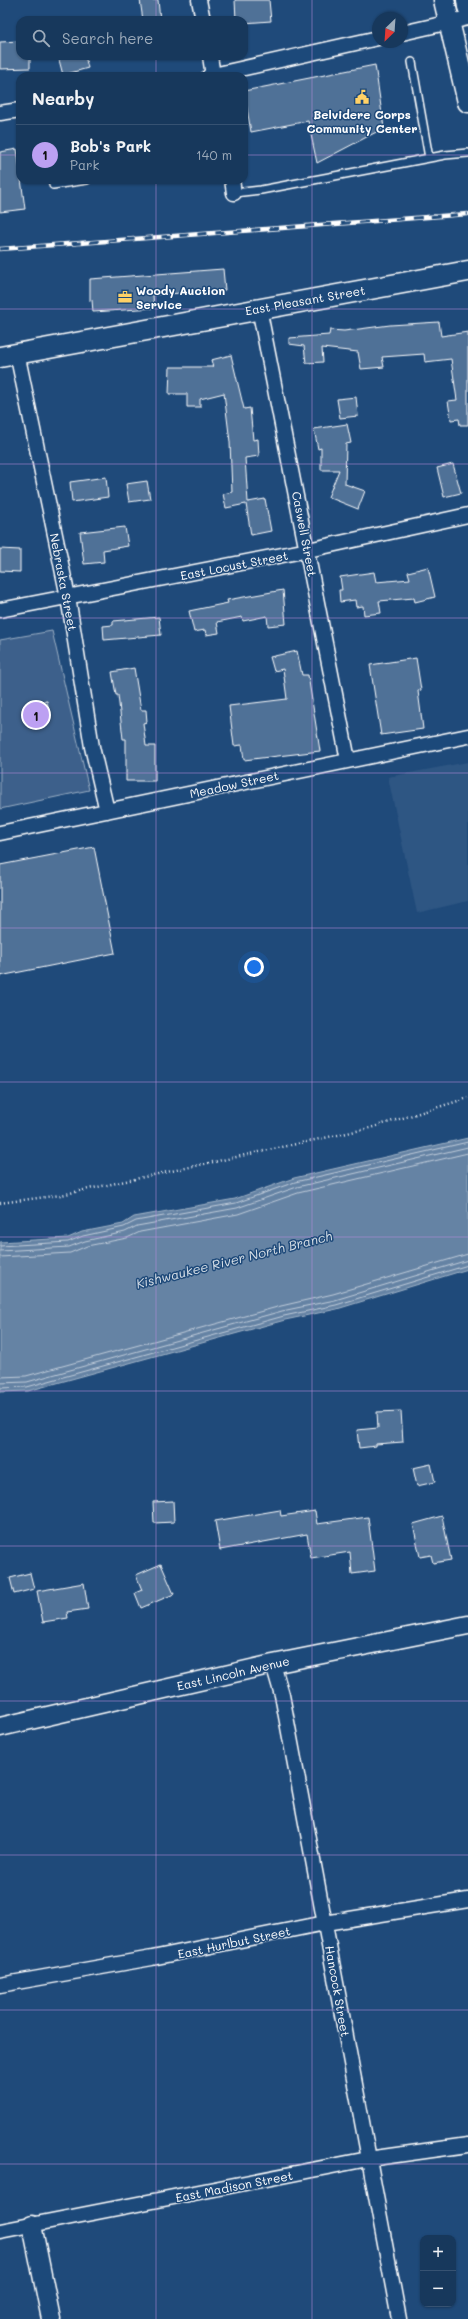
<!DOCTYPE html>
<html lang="en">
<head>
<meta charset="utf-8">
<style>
	body { margin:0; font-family:Mali,sans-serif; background:#244365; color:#f1f3f6 }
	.controls { position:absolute; right:12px; bottom:12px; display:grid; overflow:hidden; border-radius:8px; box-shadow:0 1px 3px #0004 }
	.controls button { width:36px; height:36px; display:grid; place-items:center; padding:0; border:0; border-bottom:1px solid #365272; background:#17385c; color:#f1f3f6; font:20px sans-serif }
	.compass { position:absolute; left:372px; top:12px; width:36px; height:36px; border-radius:50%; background:#17385c; box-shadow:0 1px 3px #0004; rotate:205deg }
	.you { position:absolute; left:254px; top:967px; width:14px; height:14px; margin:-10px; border:3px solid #fff; border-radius:50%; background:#1a73e8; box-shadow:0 0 0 6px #1a73e833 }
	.badge { display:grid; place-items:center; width:26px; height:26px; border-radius:50%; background:#bca0f2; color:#111; font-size:13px; font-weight:700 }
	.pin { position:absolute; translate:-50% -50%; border:2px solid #fff; box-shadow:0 1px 4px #0006 }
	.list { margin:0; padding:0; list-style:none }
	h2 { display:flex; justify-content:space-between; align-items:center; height:52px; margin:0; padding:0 16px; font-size:17px }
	h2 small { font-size:13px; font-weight:400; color:#9eacbb }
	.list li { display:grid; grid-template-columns:26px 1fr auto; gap:12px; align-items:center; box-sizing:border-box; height:60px; padding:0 16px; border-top:1px solid #365272 }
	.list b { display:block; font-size:15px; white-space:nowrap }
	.list p { margin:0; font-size:13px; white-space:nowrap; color:#9eacbb }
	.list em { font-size:13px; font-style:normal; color:#9eacbb }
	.icon { flex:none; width:22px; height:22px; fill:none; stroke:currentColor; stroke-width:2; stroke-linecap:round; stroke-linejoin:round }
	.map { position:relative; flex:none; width:468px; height:2319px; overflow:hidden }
	.search { position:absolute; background:#17385c; box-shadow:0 1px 3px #0004; left:16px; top:16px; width:232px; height:44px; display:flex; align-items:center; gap:10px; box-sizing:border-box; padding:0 14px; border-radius:12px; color:#9eacbb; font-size:15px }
	.panel { position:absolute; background:#17385c; box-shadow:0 1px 3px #0004; left:16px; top:72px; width:232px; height:112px; border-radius:12px }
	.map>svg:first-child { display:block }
	.built { fill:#2e5683 }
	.green { fill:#3c618b; stroke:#9eb0c5 }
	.water { fill:#6583a4; stroke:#a3b5c8 }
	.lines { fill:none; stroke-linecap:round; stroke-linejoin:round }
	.shore { stroke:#c1cddb; stroke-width:1 }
	.building { fill:#507197; stroke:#fff }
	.service-casing { stroke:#fff; stroke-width:10 }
	.minor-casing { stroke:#fff; stroke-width:17 }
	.tertiary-casing { stroke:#fff; stroke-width:21 }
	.secondary-casing { stroke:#fff; stroke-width:23 }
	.path { stroke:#fff; stroke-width:2.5; stroke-dasharray:1 3; stroke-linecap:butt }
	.service { stroke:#1f4a7a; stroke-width:7 }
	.minor { stroke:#1f4a7a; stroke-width:14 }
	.tertiary { stroke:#1f4a7a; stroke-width:18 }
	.secondary { stroke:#1f4a7a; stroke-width:20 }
	.rail-casing { stroke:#fff; stroke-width:4.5 }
	.rail { stroke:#1f4a7a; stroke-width:3; stroke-dasharray:9; stroke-linecap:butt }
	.grid { fill:none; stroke:#b68bdc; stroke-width:1; stroke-opacity:0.55 }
	.labels { text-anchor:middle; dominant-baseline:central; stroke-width:3; stroke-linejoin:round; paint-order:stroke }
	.poi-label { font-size:12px; font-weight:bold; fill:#fff; stroke:#1f4a7a }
	.street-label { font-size:12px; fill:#fff; stroke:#1f4a7a }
	.water-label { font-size:13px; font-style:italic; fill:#d8e0e8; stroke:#1f4a7a }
</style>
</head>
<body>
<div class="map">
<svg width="468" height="2319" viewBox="0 0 468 2319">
	<rect width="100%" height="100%" fill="#1f4a7a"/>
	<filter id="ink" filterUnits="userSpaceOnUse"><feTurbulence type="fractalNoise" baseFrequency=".025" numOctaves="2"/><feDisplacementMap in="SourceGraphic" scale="8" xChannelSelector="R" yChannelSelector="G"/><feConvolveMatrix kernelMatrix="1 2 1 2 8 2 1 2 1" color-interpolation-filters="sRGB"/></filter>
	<g filter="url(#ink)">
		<!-- built -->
		<path class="built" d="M468,762V901L417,913L388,777Z"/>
		<!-- green -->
		<path class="green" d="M52,631L89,790L0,809V640Z"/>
		<!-- water -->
		<path class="water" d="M468,1138V1269L337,1309L285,1320L28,1391L0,1392V1242L68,1238L82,1232L123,1224L134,1217L235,1199L294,1178Z"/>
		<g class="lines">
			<!-- shore -->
			<path class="shore" d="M0,1246L68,1242L83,1236L124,1227L136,1221L236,1203L295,1182L468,1142
				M0,1251L69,1247L85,1241L125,1232L137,1226L237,1208L297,1187L468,1147
				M0,1257L70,1253L87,1246L127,1238L140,1232L238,1214L298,1193L468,1153
				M0,1377L26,1376L281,1306L333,1294L468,1254
				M0,1383L27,1382L282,1311L335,1300L468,1260
				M0,1388L27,1387L284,1316L336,1305L468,1265"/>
		</g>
		<!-- building -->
		<path class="building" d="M140,0H158L160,20H143Z
			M235,0H269L271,21L244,23V20H236Z
			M20,41V56H30V68L0,69V42Z
			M58,56H85L88,68L63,75Z
			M375,65L384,128L317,163L308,121L251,132L244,91Z
			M17,149L25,209L0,212V152Z
			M223,269L225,290L153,295L154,308L93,312L92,300L90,301V279Z
			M439,322L441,336L468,332V425H460L459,419L451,420L448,401L457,400L451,359L425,362L424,354L382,357L384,367L361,369L358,352L322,348L323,362L306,363L304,346L289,344V338L329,335L330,330L344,331L390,325Z
			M231,355L244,409L250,408L253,440L258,439L259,456L245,458L248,502L265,499L271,531L251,535L246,504L226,508L223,494L232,492L230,442L224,393L200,399V407H187V394H169L170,367H213L211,360Z
			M356,397L358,416L340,418L337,399Z
			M347,424L351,443L346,444L345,484L365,491L358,509L328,497L339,470H321V448L318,449L314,429Z
			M453,464L461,493L444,497L437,468Z
			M106,477L108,497L72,502L70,482Z
			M147,481L150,499L129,502L126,484Z
			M125,527L128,546L103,550L104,562L84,564L80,532Z
			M0,549L20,550V572L0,571Z
			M428,567L435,597L415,602L414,598L379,601L381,613L364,615L363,606L356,607L355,600L340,602L339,590H342L340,577L374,572L376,582L410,579L408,572Z
			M283,590L286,624L268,626L267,616L243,621L242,617L217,622L219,633L206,635L205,630L194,632L189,611L228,603L227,600Z
			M159,617L161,635L104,640L103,626L113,625V621Z
			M297,651L302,675H308L320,751L244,760L242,745L234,746L229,706L287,699L283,669L274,671L270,657Z
			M416,658L421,690L418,691L423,729L381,735L370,665Z
			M134,668L141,710H146L147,722L143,723L146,746H155V781H126V739H123L118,695H116L112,672Z
			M47,701L50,716L33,719L31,703Z
			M94,847L115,953L0,976V865Z
			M401,1411L403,1442L376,1444V1446L359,1448L357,1430L378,1428L377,1412Z
			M431,1464L435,1482L417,1486L413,1468Z
			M173,1501L174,1522L154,1523L153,1502Z
			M280,1510L281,1516L315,1511L317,1524L368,1517L375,1571L352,1574L350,1552L311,1558L307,1534L220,1550L215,1521Z
			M442,1516L451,1560L433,1563L431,1555L420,1557L413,1524Z
			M161,1564L174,1594L141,1608L135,1593L142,1590L136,1575Z
			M30,1573L34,1589L14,1594L10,1578Z
			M84,1583L88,1609L67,1612L68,1618L43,1622L37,1591Z"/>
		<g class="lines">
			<defs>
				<path id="service" d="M412,62L429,158
					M52,180L53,185L87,180
					M234,193L261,190L445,155L468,153"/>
				<path id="minor" d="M199,0L203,20
					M402,33L468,18
					M210,56L213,76
					M209,76L378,38
					M0,113L20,110
					M232,180L234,193
					M259,308L348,760
					M17,353L68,597L92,747L107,811
					M0,610L308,550L468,515
					M0,833L468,736
					M273,1664L282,1695L399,2319
					M0,1985L152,1958L325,1923L468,1900
					M0,2231L368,2159L468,2145"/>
				<path id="tertiary" d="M0,1727L273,1664L468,1625
					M32,2225L51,2319"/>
				<path id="secondary" d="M444,0L468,102
					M467,0L468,7
					M0,357L468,271"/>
			</defs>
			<!-- service casing -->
			<use href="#service" class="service-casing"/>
			<!-- minor casing -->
			<use href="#minor" class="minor-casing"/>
			<!-- tertiary casing -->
			<use href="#tertiary" class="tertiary-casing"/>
			<!-- secondary casing -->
			<use href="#secondary" class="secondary-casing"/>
			<!-- path -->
			<path class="path" d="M0,1203L61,1195L370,1128L468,1098"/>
			<!-- service -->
			<use href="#service" class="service"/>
			<!-- minor -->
			<use href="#minor" class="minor"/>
			<!-- tertiary -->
			<use href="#tertiary" class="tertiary"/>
			<!-- secondary -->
			<use href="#secondary" class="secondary"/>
			<defs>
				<path id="rail" d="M0,249L468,214"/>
			</defs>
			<!-- rail casing -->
			<use href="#rail" class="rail-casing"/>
			<!-- rail -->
			<use href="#rail" class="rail"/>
		</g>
	</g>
	<!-- grid -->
	<path class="grid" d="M156,0V20M312,0V2319M156,56V76M0,155H20M244,155H468M156,180V2319M0,309H468M0,464H468M0,618H468M0,773H468M0,928H468M0,1082H468M0,1237H468M0,1391H468M0,1546H468M0,1701H468M0,1855H468M0,2010H468M0,2164H468"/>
	<!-- icons -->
	<defs>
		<symbol id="civic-bare" viewBox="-9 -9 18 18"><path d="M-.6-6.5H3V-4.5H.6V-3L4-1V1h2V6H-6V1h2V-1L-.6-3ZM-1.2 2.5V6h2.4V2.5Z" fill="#ffd166" stroke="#1f4a7a" stroke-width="2.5" paint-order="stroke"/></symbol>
		<symbol id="office-bare" viewBox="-9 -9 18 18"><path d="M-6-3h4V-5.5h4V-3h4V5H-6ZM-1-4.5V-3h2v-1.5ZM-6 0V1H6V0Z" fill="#ffd166" stroke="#1f4a7a" stroke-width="2.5" paint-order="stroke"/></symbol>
	</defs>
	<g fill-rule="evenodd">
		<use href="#civic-bare" x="352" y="87" width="20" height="20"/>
		<use href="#office-bare" x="115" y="287" width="20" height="20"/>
	</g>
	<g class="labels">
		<!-- poi labels -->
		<g class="poi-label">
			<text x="362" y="114">Belvidere Corps<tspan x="362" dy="14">Community Center</tspan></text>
			<text x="136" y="290" text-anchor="start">Woody Auction<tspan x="136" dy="14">Service</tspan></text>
		</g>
		<!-- street labels -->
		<g class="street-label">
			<text transform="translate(305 300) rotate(-10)">East Pleasant Street</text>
			<text transform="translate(305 534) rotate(79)">Caswell Street</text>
			<text transform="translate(234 565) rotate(-11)">East Locust Street</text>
			<text transform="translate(64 582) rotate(79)">Nebraska Street</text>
			<text transform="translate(234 784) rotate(-12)">Meadow Street</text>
			<text transform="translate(233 1673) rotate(-13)">East Lincoln Avenue</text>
			<text transform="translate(234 1942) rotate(-12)">East Hurlbut Street</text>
			<text transform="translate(338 1991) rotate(80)">Hancock Street</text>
			<text transform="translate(234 2186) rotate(-11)">East Madison Street</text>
		</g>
		<!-- water labels -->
		<g class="water-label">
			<text transform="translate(234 1259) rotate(-14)">Kishwaukee River North Branch</text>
		</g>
	</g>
</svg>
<div class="controls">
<button>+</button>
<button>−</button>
</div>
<svg class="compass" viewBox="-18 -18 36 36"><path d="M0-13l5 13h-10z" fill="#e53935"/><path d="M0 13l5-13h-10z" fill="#9eacbb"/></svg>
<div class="you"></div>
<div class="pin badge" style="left:36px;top:715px">1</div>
<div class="search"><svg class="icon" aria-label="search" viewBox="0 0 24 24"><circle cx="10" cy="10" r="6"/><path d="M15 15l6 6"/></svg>Search here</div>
<section class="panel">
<h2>Nearby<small></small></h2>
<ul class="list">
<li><span class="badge">1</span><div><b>Bob's Park</b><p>Park</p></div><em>140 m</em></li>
</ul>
</section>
</div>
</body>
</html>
